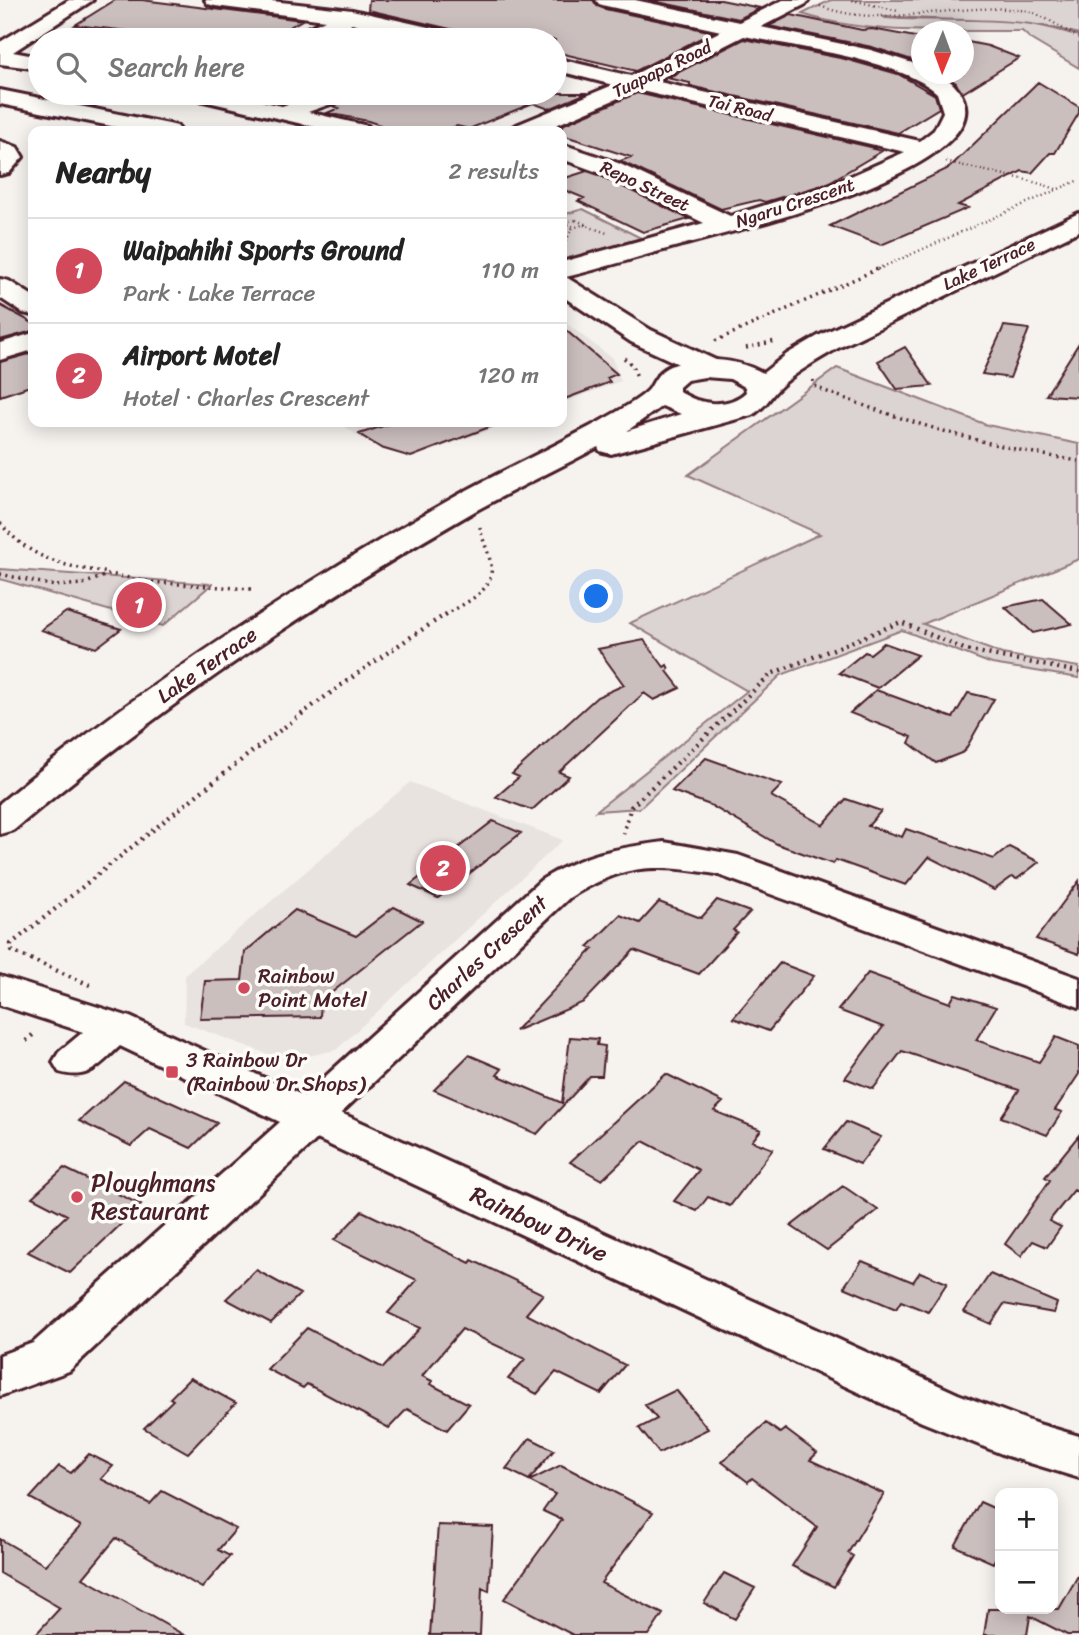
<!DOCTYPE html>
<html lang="en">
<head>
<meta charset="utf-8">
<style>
	body { margin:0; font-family:Sriracha,sans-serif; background:#f2f2f2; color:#222 }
	.controls { position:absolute; right:21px; bottom:21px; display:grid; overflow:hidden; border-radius:14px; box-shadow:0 4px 18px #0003 }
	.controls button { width:63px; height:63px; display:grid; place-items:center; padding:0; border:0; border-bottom:2px solid #e0e0e0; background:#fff; color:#222; font:35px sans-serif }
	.compass { position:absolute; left:911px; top:21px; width:63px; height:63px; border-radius:50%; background:#fff; box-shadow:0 4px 18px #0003; rotate:181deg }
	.you { position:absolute; left:597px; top:597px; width:24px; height:24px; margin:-18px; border:5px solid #fff; border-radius:50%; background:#1a73e8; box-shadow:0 0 0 10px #1a73e833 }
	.badge { display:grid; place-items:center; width:46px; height:46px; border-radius:50%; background:#d1495b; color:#fff; font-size:23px; font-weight:700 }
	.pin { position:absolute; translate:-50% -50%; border:4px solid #fff; box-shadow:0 2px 7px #0006 }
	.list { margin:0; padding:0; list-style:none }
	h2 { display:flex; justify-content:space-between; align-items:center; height:91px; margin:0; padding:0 28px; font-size:30px }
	h2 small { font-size:23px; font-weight:400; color:#767676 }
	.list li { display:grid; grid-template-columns:46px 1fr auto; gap:21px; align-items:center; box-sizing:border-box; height:105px; padding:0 28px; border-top:2px solid #e0e0e0 }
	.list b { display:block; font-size:26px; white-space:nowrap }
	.list p { margin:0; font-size:23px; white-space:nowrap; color:#767676 }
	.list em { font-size:23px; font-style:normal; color:#767676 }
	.icon { flex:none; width:38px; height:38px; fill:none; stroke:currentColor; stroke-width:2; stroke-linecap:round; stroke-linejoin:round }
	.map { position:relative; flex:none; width:1079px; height:1635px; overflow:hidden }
	.search { position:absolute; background:#fff; box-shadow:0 4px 18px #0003; left:28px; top:28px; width:539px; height:77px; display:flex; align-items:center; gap:18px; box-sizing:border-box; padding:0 24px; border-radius:38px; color:#767676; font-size:26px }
	.panel { position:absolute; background:#fff; box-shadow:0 4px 18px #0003; left:28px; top:126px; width:539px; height:301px; border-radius:14px }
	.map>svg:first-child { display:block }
	.built { fill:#e9e3e0 }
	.green { fill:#dcd4d2; stroke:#937a7e; stroke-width:2 }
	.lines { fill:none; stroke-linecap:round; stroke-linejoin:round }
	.stream { fill:#8e7378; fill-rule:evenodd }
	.building { fill:#cbbfbe; stroke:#4a1f2b; stroke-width:2 }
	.minor-casing { stroke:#4a1f2b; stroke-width:6 }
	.major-casing { stroke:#4a1f2b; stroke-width:6 }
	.path-far2 { stroke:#4a1f2b; stroke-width:2.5; stroke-dasharray:1 3.5; stroke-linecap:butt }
	.path-far1 { stroke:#4a1f2b; stroke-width:3.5; stroke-dasharray:2 4.5; stroke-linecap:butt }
	.path { stroke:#4a1f2b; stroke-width:4.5; stroke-dasharray:2 5; stroke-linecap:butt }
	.minor { fill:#fdfcf7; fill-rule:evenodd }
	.major { fill:#fdfcf7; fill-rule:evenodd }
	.poi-dot { fill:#d1495b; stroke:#fdfcf7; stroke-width:2.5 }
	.labels { text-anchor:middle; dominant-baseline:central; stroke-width:7; stroke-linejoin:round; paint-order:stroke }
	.far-street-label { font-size:18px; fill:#4a1f2b; stroke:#fdfcf7 }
	.street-label { font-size:21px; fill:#4a1f2b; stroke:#fdfcf7 }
	.poi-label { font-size:21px; fill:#4a1f2b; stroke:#fdfcf7; text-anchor:start }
	.near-poi-label { font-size:24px; fill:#4a1f2b; stroke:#fdfcf7; text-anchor:start }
	.near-street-label { font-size:24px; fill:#4a1f2b; stroke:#fdfcf7 }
</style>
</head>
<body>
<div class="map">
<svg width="1079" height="1635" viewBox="0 0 1079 1635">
	<rect width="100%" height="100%" fill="#f6f3ef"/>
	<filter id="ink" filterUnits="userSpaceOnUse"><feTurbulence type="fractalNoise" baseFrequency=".0143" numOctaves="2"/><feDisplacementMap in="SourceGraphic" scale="14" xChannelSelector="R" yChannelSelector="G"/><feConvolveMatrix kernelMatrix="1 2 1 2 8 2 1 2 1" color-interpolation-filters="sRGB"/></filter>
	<g filter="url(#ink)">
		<!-- built -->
		<path class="built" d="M562,320L612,358L621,381L562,403Z
			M337,422H511L413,458L380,449Z
			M410,782L563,840L336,1050L286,1061L184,1023L185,975Z"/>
		<!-- green -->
		<path class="green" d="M831,0H1079V68L1032,40L1022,31C949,30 872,36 802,14Z
			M356,24L427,40H320Z
			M583,209L641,238L565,260L562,258V215Z
			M837,368L987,425L1079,444V559L923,624L1002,654L1079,667V678L992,664L902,630L781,675L640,808L596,811L747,691L630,623L820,534L688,475Z
			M0,569L212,584L163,626L0,579Z"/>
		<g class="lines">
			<!-- stream -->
			<path class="stream" d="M883,16C899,15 916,18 932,18C985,20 1027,18 1079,33V37C1063,32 1048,28 1031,25C983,18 934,23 885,19L882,17Z"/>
		</g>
		<!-- building -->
		<path class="building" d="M115,0H142L302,20L266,40H208L75,25Z
			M369,0H593L597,6L605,9L713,32L636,71L555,52V40H498L368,10Z
			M648,0H721L760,8L739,19Z
			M791,15L862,30L872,29L921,38V63L872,47L769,26Z
			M744,39L845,59L898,74L935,95L939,108L898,133L690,86V83L667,78Z
			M963,41L988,46L1019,58L961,94L956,83L941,74H963Z
			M1038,82L1079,107V113L1055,153H1050L1032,173L1022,171L958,205L968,208L881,245L830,226L949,168Z
			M354,93H587L549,109L533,103L469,129L457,126L443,131H398L368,121L327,113L339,108L333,106L349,100Z
			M637,93L875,148L873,149L882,151L826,184L765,202L759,200L721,209L620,161L631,157L562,135V125Z
			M587,171L599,175L689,219L643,232L578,201L584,198L562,189V179Z
			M0,305L33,323V331L0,340Z
			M1004,326L1029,329L1010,378L982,374Z
			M562,327L617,374L607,378L610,382L562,400Z
			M1079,343V397L1046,395Z
			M905,347L932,386L897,389L878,361Z
			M33,353V385L0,396V362Z
			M395,422H499L500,423L411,457L381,448L359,434Z
			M1043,599L1072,624L1033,633L1005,607Z
			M66,612L121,629L96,648L41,630Z
			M644,640L664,667L667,665L669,669L667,671L680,688L654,700L644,693L559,772L569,776L532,810L496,797L519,777L512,774L597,697L624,685L598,649Z
			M884,643L918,655L878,688L839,673L865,652L870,654Z
			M876,690L953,718L968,693L994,699L964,752L936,763L909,743L912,737L850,713Z
			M706,758L782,785L771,796L823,825L846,799L881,811L868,826L902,837L906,829L994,859L1009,847L1039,862L1017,879L1012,877L994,890L929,857L906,885L836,860L833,864L777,844L710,805L672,791Z
			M493,821L521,833L438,898L410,885Z
			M1079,881V954L1036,939Z
			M717,900L750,912L733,930L737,932L699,974L634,950L584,1002L515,1031L593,949L588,947L620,915L640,923L659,902L701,918Z
			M394,907L422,921L321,1001L320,1017L200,1019L205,981L242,980L245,952L295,910L356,936Z
			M780,963L814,976L769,1031L733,1018Z
			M868,973L950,1003L955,994L996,1007L976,1040L1039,1062L1056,1037L1079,1046V1074L1055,1110L1062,1112L1047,1135L1001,1117L1019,1090L902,1051L873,1089L845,1078L883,1027L838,1010Z
			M570,1037L598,1039L597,1045L605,1046L602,1076H590L537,1134L434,1090L469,1055L502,1069L497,1075L562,1103Z
			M666,1074L723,1102L714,1111L761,1130L752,1141L773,1149L730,1206L708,1197L697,1211L674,1201L699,1170L643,1141L602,1180L570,1162Z
			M124,1081L217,1123L191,1148L150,1129L131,1146L79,1121Z
			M846,1122L881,1137L860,1164L824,1149Z
			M1079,1135V1193L1074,1190L1049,1221L1061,1227L1047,1247L1033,1241L1021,1256L1005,1244L1050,1180L1045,1177Z
			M64,1168L141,1205L70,1273L28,1252L67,1215L32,1197Z
			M843,1186L878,1210L827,1250L791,1226Z
			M362,1211L470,1263L472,1260L543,1294L526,1314L625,1365L601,1394L556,1372L537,1394L508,1379L525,1359L462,1329L422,1376L432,1381L430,1384L469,1404L447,1430L407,1409L389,1428L307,1384L303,1388L267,1369L307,1328L383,1368L420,1328L388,1313L417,1280L334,1240Z
			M862,1261L913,1282L920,1272L947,1283L928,1312L901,1301L896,1309L844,1287Z
			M256,1270L300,1294L271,1323L226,1299Z
			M990,1274L1057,1303L1054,1313L1004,1304L991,1324L964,1312Z
			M190,1378L236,1403L188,1453L144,1428L173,1400L170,1398Z
			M676,1390L708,1429L659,1453L639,1428L657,1419L645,1405Z
			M766,1423L780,1433L785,1429L817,1453L810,1460L884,1494L848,1553L853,1556L834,1587L792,1566L817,1527L752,1478L748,1482L722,1462Z
			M530,1438L554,1450L529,1480L506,1469Z
			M89,1454L113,1466L101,1479L150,1504L162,1491L236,1529L218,1550L230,1556L202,1588L116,1538L83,1578L184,1635H35L60,1608L0,1573V1539L45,1565L81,1526L30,1498L59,1466L71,1473Z
			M561,1465L653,1512L601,1583L663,1614L649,1635H573L504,1599L562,1520L543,1511L555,1494L529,1481Z
			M980,1502L1000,1511V1550L993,1563L955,1546Z
			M438,1525L493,1527L489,1591L482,1588L480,1635H430Z
			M724,1573L755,1588L735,1619L704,1603Z
			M1079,1574V1635H1067L1030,1616L1027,1635H984L988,1609H1059Z"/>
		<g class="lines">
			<defs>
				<path id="minor" d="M69,0H93L13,52L40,57V69L0,64V42Z
					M205,0H263L352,10L464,35L467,40H429L352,24L317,40H290L292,35L325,20L215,6L208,4Z
					M596,0H635L739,22L783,0H809L806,4L761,27L871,50L922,66V74C938,74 948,76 958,90C1015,167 722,234 678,246C641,256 604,268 566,277L651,330L720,362L724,368L720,374L710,377L700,374L631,342L562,296V262L704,223L600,173L562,159V144L618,163L730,216L833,184L905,152L637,90L542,131H511L514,126L613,85L555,70V58L631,76L721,31L606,6L599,4ZM744,36C794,47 901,60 937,93L943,112L934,130L920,141L655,81Z
					M0,90L169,124L177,126L181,131H136L0,104Z
					M188,93H227L282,106L319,93H351L348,98L308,112L368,126L372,131H332L191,98Z
					M0,141L17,147L23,157L9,173L0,175Z
					M0,279L9,281L33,296V315L23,313L0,298Z
					M33,333V350L0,360V343Z
					M664,842L738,855L1079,978V1007L716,874C654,864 624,863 569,898L341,1113L958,1394L1035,1423L1079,1436V1478L1007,1456L922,1422L317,1139L69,1371L0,1396V1355L33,1343L280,1122L120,1046C99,1065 89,1081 59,1072L53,1062L59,1052L83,1032L0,1005V976L130,1017L304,1096L541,880C585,853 613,849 664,842Z"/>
				<path id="major" d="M1079,213V231L838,348C818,360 795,372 778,389C769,398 765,408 752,415L611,454L600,451L598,447C557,469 515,489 475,511C313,604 157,709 14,830L0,834V803C140,687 294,588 451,499C493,475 536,456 578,433C592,426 643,399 650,388C655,379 659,371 670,366C699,356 736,358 763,373L787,354L818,336ZM705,377L730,379L745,387L746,392C728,409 698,405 679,391V387L687,380ZM662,406L681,414L627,431Z"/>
			</defs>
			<!-- minor casing -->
			<use href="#minor" class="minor-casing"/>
			<!-- major casing -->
			<use href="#major" class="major-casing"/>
			<!-- path-far2 -->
			<path class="path-far2" d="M852,0L898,11
				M820,6C885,31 958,0 1027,11C1046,16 1062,29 1079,38
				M946,161C983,172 1020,176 1056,189
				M576,220L585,224L576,227L566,225L568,221Z
				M584,225L607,233
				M564,245L573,227
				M878,269L1079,180"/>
			<!-- path-far1 -->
			<path class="path-far1" d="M715,341L882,267
				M746,348L775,341
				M624,358L632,365L638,379
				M813,380L814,385L820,389C904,422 990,447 1079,461
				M354,422L363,427L378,422
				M0,523C32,560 62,566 109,573
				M0,574L55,586L83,584L110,574L149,582L251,589
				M445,615C464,603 495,592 491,565C489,552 482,540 480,527"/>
			<!-- path -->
			<path class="path" d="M623,834L631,807L771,674L901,622L966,650L1079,672
				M90,985L12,951L11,944C154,831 294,710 448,613
				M26,1041L36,1032"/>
			<!-- minor -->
			<use href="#minor" class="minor"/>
			<!-- major -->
			<use href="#major" class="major"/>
		</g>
	</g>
	<!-- markers -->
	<g class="poi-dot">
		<circle cx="244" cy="988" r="7"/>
		<rect x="165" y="1065" width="14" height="14" rx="3.5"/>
		<circle cx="77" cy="1197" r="7"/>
	</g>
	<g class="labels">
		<!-- far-street labels -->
		<g class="far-street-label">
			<text transform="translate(662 69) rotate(-26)">Tuapapa Road</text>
			<text transform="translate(740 108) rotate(14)">Tai Road</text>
			<text transform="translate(645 186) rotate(25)">Repo Street</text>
			<text transform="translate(795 203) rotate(-18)">Ngaru Crescent</text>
			<text transform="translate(989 264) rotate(-25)">Lake Terrace</text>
		</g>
		<!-- street labels -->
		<g class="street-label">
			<text transform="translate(207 665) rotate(-35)">Lake Terrace</text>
			<text transform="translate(487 953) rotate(-43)">Charles Crescent</text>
		</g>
		<!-- poi labels -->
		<g class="poi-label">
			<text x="258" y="976">Rainbow<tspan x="258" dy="24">Point Motel</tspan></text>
			<text x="186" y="1060">3 Rainbow Dr<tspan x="186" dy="24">(Rainbow Dr Shops)</tspan></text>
		</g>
		<!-- near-poi labels -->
		<g class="near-poi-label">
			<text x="91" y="1183">Ploughmans<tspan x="91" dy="28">Restaurant</tspan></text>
		</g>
		<!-- near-street labels -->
		<g class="near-street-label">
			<text transform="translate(539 1224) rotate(25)">Rainbow Drive</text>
		</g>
	</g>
</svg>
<div class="controls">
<button>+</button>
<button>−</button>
</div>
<svg class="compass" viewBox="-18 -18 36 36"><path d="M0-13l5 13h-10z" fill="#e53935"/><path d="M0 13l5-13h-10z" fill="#767676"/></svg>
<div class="you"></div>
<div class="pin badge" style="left:139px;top:605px">1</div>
<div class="pin badge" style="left:443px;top:868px">2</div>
<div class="search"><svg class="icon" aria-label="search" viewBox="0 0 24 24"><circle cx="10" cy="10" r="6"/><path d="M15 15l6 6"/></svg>Search here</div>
<section class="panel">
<h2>Nearby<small>2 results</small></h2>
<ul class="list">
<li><span class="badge">1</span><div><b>Waipahihi Sports Ground</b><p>Park · Lake Terrace</p></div><em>110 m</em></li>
<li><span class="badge">2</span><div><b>Airport Motel</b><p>Hotel · Charles Crescent</p></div><em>120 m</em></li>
</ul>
</section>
</div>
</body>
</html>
